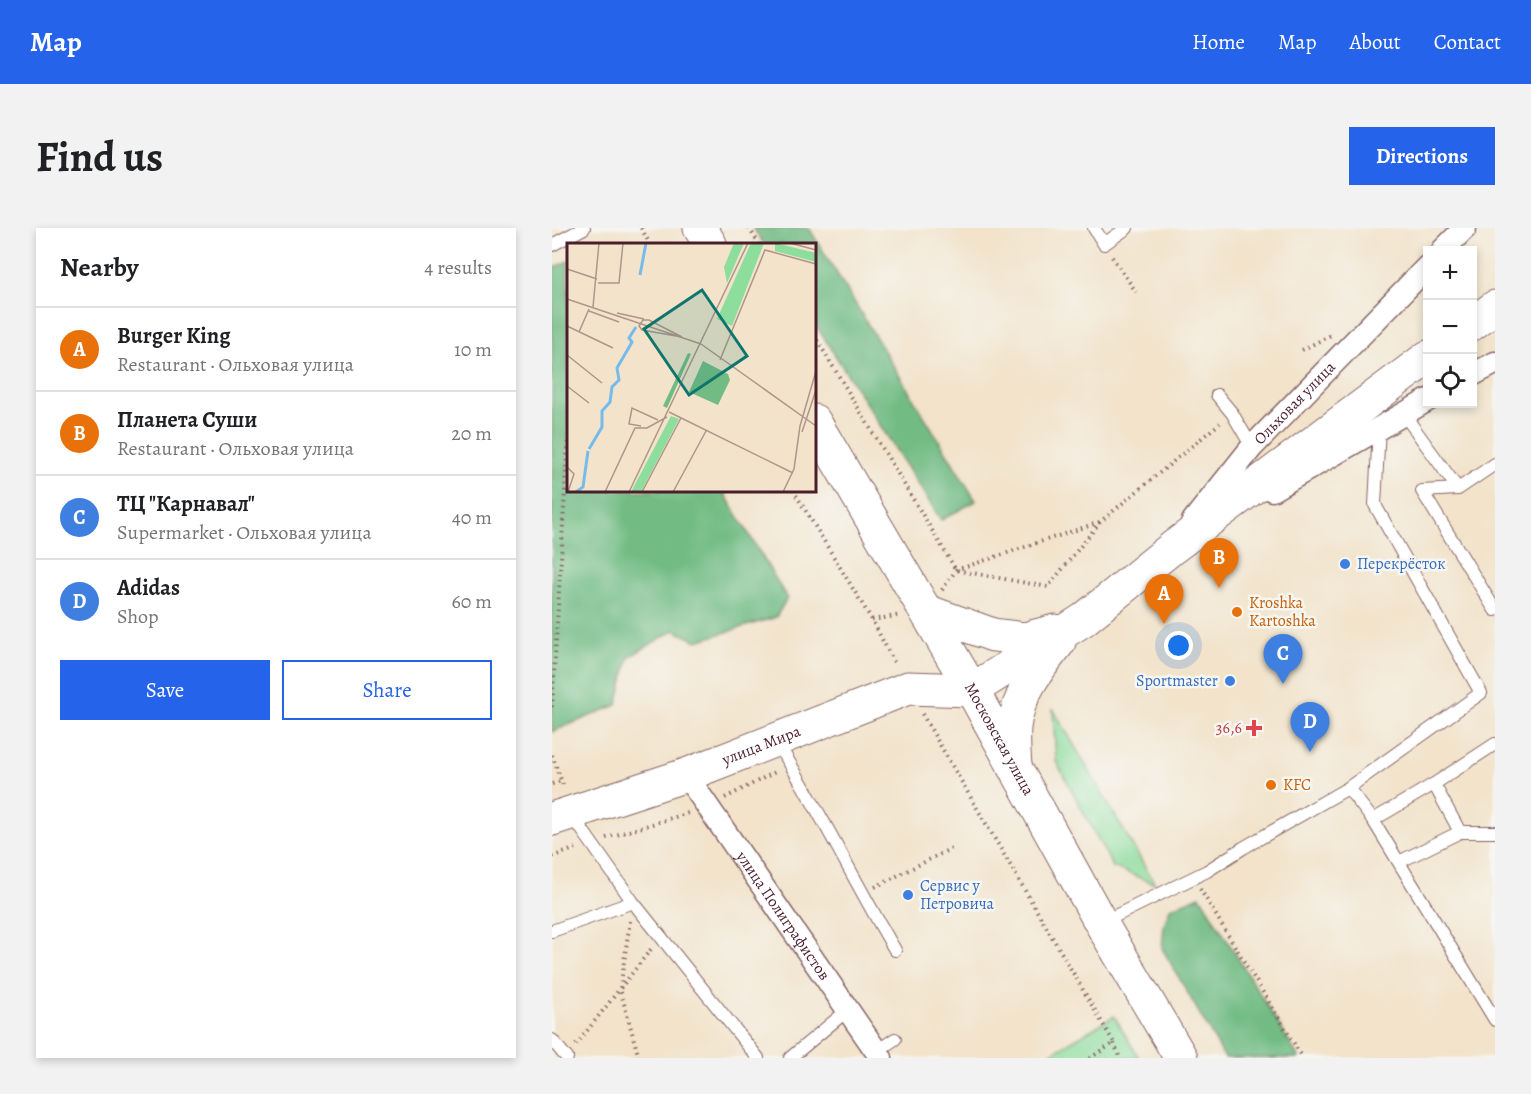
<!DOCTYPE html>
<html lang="en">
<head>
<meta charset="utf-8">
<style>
	body { margin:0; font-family:Alegreya,serif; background:#f2f2f2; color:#202124 }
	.controls { position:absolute; right:18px; top:18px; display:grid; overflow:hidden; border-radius:0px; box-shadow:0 3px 9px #0003 }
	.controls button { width:54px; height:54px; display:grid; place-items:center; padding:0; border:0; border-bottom:2px solid #e0e0e0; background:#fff; color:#202124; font:30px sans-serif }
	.you { position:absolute; left:627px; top:418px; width:21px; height:21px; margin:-15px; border:4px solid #fff; border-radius:50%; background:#1a73e8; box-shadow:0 0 0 9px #1a73e833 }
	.badge { display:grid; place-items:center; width:39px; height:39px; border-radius:50%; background:#2563eb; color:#fff; font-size:20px; font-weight:700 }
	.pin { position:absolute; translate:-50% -50px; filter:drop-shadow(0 2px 3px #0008) }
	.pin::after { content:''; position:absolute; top:32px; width:21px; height:18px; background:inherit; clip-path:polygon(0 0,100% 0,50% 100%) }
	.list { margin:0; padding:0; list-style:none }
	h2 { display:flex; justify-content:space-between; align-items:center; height:78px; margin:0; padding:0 24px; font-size:26px }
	h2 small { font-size:20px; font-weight:400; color:#757577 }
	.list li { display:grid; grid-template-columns:39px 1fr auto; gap:18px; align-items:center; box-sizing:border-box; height:84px; padding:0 24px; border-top:2px solid #e0e0e0 }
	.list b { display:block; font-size:22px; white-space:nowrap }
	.list p { margin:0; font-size:20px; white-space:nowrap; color:#757577 }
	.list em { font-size:20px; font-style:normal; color:#757577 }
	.actions { display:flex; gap:12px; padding:18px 24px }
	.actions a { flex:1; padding:14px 0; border:2px solid #2563eb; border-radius:0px; text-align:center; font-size:21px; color:#2563eb }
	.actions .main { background:#2563eb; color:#fff }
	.icon { flex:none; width:33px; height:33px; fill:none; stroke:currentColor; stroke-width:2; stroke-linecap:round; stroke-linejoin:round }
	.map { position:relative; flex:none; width:943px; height:830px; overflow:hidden; border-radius:0px }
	header { display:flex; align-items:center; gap:36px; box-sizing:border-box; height:84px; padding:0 30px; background:#2563eb; color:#fff }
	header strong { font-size:28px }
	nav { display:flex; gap:33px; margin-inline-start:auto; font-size:21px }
	.intro { display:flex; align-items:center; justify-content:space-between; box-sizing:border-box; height:144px; padding:0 36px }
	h1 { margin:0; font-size:42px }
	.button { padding:15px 27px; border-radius:0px; background:#2563eb; color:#fff; font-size:21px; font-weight:700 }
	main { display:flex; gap:36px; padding:0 36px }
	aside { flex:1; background:#fff; border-radius:0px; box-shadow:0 3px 9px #0003 }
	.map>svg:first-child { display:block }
	.green { fill:#8ddd9c; stroke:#6c7e64; stroke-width:1.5 }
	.forest { fill:#72bc84; stroke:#5e6e58; stroke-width:1.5 }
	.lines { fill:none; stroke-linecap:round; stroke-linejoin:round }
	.lane-casing { stroke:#856463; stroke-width:14 }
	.street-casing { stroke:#856463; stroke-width:25 }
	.secondary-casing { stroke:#856463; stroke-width:35 }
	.primary-casing { stroke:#856463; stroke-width:35 }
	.path { stroke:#856463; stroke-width:4; stroke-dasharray:1.5 4.5; stroke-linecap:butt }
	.lane { stroke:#fff; stroke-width:12 }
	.street { stroke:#fff; stroke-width:22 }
	.secondary { stroke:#fff; stroke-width:33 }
	.primary { stroke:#fff; stroke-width:33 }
	.shop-dot { fill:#3f7fe0; stroke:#f6f6f2; stroke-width:2 }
	.food-dot { fill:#e8710a; stroke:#f6f6f2; stroke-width:2 }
	.health-dot { fill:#e0444e; stroke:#f6f6f2; stroke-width:2 }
	.labels { text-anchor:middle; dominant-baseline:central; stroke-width:5; stroke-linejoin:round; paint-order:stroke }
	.street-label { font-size:16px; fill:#4a1f2b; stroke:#f6f6f2 }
	.shop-label { font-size:16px; fill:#366cbe; stroke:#f6f6f2; text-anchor:start }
	.food-label { font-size:16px; fill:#c56008; stroke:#f6f6f2; text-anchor:start }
	.health-label { font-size:16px; fill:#be3a42; stroke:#f6f6f2; text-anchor:end }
	.inset-river { fill:none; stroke:#77bbed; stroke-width:3 }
	.inset-road { fill:none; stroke:#af958a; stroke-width:1.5 }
	.view { fill:#0f766e; fill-opacity:0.15; stroke:#0f766e; stroke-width:3 }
	.inset-edge { fill:none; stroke:#4a1f2b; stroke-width:3 }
</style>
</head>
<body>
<header>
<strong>Map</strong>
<nav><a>Home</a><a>Map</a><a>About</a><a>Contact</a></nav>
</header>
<div class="intro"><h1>Find us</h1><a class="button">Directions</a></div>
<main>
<aside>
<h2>Nearby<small>4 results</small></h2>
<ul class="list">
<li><span class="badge" style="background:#e8710a">A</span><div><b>Burger King</b><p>Restaurant · Ольховая улица</p></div><em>10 m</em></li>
<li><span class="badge" style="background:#e8710a">B</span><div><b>Планета Суши</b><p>Restaurant · Ольховая улица</p></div><em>20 m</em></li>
<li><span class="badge" style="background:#3f7fe0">C</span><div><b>ТЦ &quot;Карнавал&quot;</b><p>Supermarket · Ольховая улица</p></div><em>40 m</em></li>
<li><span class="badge" style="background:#3f7fe0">D</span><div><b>Adidas</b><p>Shop</p></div><em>60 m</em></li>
</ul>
<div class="actions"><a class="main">Save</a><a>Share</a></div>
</aside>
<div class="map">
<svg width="943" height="830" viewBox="0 0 943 830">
	<rect width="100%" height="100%" fill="#f6f6f2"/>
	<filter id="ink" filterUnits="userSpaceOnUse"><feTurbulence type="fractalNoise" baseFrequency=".0167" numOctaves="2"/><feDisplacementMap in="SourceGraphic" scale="12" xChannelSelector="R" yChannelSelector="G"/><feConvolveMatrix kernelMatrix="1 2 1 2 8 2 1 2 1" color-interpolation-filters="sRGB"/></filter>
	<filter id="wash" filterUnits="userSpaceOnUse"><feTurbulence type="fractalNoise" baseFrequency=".008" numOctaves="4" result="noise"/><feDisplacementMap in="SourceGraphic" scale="24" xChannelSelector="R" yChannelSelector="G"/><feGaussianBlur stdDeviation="1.35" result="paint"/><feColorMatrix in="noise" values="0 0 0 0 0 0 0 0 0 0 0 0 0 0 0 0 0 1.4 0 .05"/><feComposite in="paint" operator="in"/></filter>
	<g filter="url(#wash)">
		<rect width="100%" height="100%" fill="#f2e3ca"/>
		<!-- green -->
		<path class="green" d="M501,481L603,656L561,639L504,533Z
			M562,788L587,830H491Z"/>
		<!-- forest -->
		<path class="forest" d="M201,0H257L424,273L389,292L263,96L262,16H212Z
			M16,33V262L171,263L235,370L224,389L145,413L122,402L77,429L65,477L0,504V41Z
			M648,668L747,830H673L610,720L612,697L618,680Z"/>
	</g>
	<g filter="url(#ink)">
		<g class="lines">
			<defs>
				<path id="lane" d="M542,0L552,16L575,0
					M0,17L32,0
					M665,167L680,185L700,219
					M851,185L906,261L943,236
					M906,261L870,263L943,382
					M224,513C267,580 302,653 343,722
					M882,556L908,604H943
					M796,560L929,465L823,277L827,199
					M19,586L81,674L206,830
					M821,592L882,556L943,516
					M847,634L908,604
					M549,695L655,643L691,620L796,560L821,592L943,792
					M0,703L81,674
					M0,812L15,830
					M325,823L343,811
					M238,830L297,781"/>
				<g id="street">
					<path d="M891,22L913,0"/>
					<path d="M920,147L943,135"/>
					<path d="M720,262L876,172"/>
					<path id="s1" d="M641,293L700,219L876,38"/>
					<path id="s2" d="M134,547L329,830"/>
				</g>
				<g id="secondary">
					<path d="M920,96L943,79"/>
					<path d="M374,383L441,407L473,411L503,403"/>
					<path d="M463,538C462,525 461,512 462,500C465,467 487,439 507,414"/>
					<path id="s3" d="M0,591L134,547L356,460L420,462L531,392L620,320L876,129"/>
				</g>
				<g id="primary">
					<path d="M148,0L158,16"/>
					<path id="s4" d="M262,193L420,462L549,695L629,830"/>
				</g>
			</defs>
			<!-- lane casing -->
			<use href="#lane" class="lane-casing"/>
			<!-- street casing -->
			<use href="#street" class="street-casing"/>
			<!-- secondary casing -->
			<use href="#secondary" class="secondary-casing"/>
			<!-- primary casing -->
			<use href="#primary" class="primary-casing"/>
			<!-- path -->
			<path class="path" d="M89,0L98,16
				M197,0L207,16
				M560,29L584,64
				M262,107L404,342L496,359L548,294L668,195
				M750,122L779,107
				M241,262L320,392L344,438
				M390,362L404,342L548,294
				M320,392L349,387
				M0,479L16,213
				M370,486L562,815L538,830
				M0,527L12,560
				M0,556L9,553
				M173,570L225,543
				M54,610L136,585
				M0,629L25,620
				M323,659L402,619
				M648,661L751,830
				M78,693L68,761L87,830
				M562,815L568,830
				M24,817L99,721"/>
			<!-- lane -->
			<use href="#lane" class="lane"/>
			<!-- street -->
			<use href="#street" class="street"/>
			<!-- secondary -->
			<use href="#secondary" class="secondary"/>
			<!-- primary -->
			<use href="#primary" class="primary"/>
		</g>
	</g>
	<!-- markers -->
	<g class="shop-dot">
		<circle cx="793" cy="336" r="6"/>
		<circle cx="678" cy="453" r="6"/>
		<circle cx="356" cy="667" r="6"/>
	</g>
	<g class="food-dot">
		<circle cx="685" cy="384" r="6"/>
		<circle cx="719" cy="557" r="6"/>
	</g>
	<path class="health-dot" d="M699 491h6v6h6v6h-6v6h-6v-6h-6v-6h6z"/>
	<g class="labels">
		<!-- street labels -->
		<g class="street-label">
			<text stroke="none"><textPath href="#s1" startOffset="156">Ольховая улица</textPath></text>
			<text stroke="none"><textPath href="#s4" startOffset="368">Московская улица</textPath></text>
			<text stroke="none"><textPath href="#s3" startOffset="222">улица Мира</textPath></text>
			<text stroke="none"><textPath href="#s2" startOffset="171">улица Полиграфистов</textPath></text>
		</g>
		<!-- shop labels -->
		<g class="shop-label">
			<text x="805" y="336">Перекрёсток</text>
			<text x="666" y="453" text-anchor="end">Sportmaster</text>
			<text x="368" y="658">Сервис у<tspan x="368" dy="18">Петровича</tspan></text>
		</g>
		<!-- food labels -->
		<g class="food-label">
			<text x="697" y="375">Kroshka<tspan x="697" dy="18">Kartoshka</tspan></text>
			<text x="731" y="557">KFC</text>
		</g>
		<!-- health labels -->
		<g class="health-label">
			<text x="690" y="500">36,6</text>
		</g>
	</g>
	<!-- overview -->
	<g transform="translate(15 15)">
		<rect width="249" height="249" fill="#f2e3ca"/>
		<path d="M167,0H177L160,40L157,24ZM184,0H197L165,83L150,76ZM208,0L249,10V19L208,8ZM104,173L112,176L74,249H64Z" fill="#8ddd9c"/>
		<path d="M121,110L124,111L100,165L96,163ZM136,118L161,131L163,137L151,162L122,149Z" fill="#72bc84"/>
		<path class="inset-river" d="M73,32L79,0M22,206L35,184V168L43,159L45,144L52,137L50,125L65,99L62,95L69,84M9,249L16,244L21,208"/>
		<path class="inset-road" d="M223,0L249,7M0,26L30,36M31,40H52L56,0M0,56L134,101M26,64L32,0M22,68L52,79M50,70L77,76M76,77H82L115,94L75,87L72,83ZM0,83L46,105M12,89L22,66M134,101L249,183M0,112L35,140M153,117L198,7L249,21M0,143L22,160M102,169L226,230M74,183L62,181L65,165L91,177M235,189L249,147M0,224L7,231L1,249M38,249L68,185H80L100,174M62,249L181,0M75,249L114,175M106,249L139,188M216,249L227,226L233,183L249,128"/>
		<path class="view" d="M135,47L180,113L122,152L77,86Z"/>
		<rect width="249" height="249" class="inset-edge"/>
	</g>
</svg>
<div class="controls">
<button>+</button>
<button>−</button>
<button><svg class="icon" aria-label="locate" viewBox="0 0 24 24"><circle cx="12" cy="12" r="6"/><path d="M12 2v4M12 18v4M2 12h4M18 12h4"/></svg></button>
</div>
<div class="you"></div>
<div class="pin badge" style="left:612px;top:396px;background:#e8710a">A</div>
<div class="pin badge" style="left:667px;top:360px;background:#e8710a">B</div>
<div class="pin badge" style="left:731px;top:456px;background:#3f7fe0">C</div>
<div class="pin badge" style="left:758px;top:524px;background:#3f7fe0">D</div>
</div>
</main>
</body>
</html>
